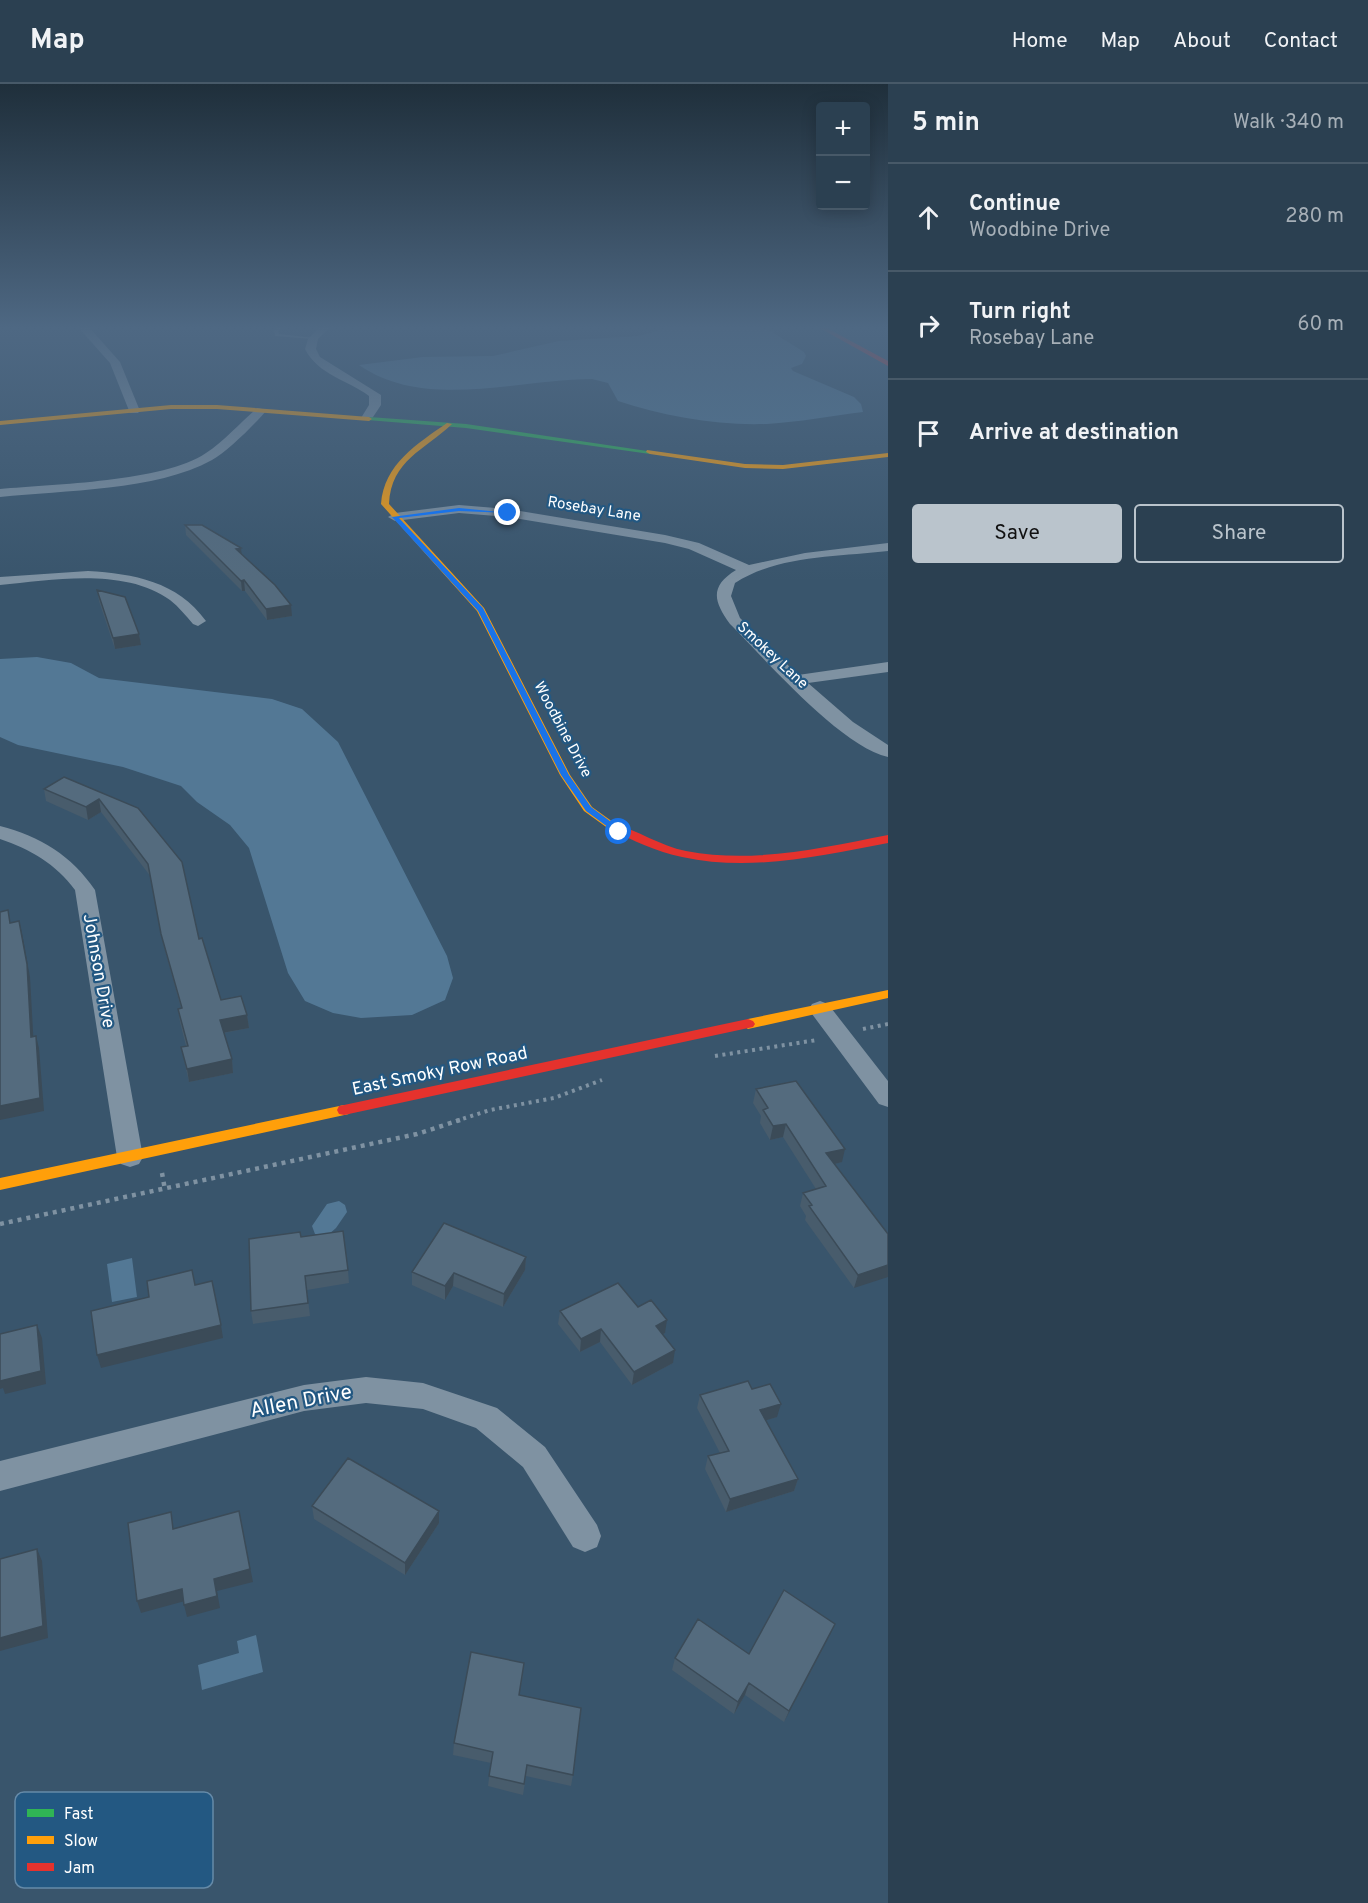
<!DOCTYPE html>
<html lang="en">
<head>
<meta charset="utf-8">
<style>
	body { margin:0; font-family:Overpass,sans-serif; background:#334758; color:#f1f3f6 }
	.controls { position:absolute; right:18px; top:18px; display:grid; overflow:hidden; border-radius:6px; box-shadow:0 3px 15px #0003 }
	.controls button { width:54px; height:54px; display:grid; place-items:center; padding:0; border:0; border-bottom:2px solid #475968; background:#2b4051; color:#f1f3f6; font:30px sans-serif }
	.stop { position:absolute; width:18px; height:18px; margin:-14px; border:4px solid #1a73e8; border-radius:50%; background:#fff }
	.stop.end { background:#1a73e8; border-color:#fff; box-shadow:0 2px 6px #0008 }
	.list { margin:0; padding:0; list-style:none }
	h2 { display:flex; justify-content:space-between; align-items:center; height:78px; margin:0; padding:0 24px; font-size:26px }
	h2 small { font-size:20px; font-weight:400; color:#a6afb7 }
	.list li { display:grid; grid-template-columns:39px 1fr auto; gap:18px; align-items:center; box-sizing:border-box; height:108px; padding:0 24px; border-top:2px solid #475968 }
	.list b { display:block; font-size:22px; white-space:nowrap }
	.list p { margin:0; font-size:20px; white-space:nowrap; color:#a6afb7 }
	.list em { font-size:20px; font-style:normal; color:#a6afb7 }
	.actions { display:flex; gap:12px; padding:18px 24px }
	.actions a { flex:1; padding:14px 0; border:2px solid #bac4cc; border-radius:6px; text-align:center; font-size:21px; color:#bac4cc }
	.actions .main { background:#bac4cc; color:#111 }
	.icon { flex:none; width:33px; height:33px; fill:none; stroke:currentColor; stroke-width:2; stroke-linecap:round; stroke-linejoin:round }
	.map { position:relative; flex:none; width:888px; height:1819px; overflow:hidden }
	header { display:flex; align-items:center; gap:36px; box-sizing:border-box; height:84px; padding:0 30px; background:#2b4051; border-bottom:2px solid #475968 }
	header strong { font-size:28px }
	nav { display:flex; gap:33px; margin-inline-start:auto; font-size:21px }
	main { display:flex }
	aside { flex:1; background:#2b4051 }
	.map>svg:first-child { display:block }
	.water { fill:#537895 }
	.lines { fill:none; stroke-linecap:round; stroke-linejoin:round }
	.path-far1 { stroke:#7f92a2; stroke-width:4; stroke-dasharray:3 4.5; stroke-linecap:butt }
	.path { stroke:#7f92a2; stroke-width:4.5; stroke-dasharray:4 5; stroke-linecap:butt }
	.lane { fill:#7f92a2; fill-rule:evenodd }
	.street { fill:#7f92a2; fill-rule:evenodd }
	.fast { fill:#30b455; fill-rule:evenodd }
	.slow { fill:#ff9f0a; fill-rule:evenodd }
	.jam { fill:#e5322d; fill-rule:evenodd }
	.wall { fill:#485c6c }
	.shaded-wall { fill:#3b4b58 }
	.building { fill:#546b7e; stroke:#3b4b58; stroke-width:1.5 }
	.route { fill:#1a73e8 }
	.labels { text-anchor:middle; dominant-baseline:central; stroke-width:4.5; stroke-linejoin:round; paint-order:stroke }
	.far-street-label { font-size:15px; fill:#fff; stroke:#235882 }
	.street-label { font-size:18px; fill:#fff; stroke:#235882 }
	.near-street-label { font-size:21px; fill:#fff; stroke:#235882 }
	.key { fill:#235882; stroke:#658aa8; stroke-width:1.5 }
	.key-label { font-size:16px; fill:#fff }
</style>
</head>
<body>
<header>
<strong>Map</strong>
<nav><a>Home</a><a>Map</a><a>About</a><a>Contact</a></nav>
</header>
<main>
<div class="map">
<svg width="888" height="1819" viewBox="0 0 888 1819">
	<rect width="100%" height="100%" fill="#39556c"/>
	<!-- water -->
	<path class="water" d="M676,242H755L772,248L804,268L806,272L802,280L791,284L793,287L854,313L861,320L863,328C831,332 799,338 767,340C718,342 664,332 618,317L608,299L592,295C518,295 425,327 359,281L423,273L493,272L559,257L638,252Z
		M37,573L71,579L99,594L272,615L302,625L338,658L447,872L453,894L445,916L412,931L361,934L333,929L305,917L288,889L249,764L230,741L197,718L181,702L123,683L18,661L0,653V575Z
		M339,1117L345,1121L347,1128L336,1144L328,1151L315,1150L312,1142L327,1120Z
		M132,1174L137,1213L112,1218L107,1180Z
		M256,1551L263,1588L202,1606L198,1581L239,1569L237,1557Z"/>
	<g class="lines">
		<!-- path-far1 -->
		<path class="path-far1" d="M863,945L888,940
			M715,972L817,956
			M456,1037L490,1026L554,1014L602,996"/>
		<!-- path -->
		<path class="path" d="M162,1089L165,1106
			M0,1140L417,1050L460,1036"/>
		<!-- lane -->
		<path class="lane" d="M278,242H283L278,247L279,250L315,254L313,255L275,252L274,247Z"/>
		<!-- street -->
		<path class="street" d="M77,242H88L120,278L140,327L138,329H130L110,279Z
			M321,242H331L318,255L316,265L320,273L381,311V321L371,336L361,334L369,321V312C348,296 318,291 305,265L308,255Z
			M257,324L267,326C255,340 228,367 212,376C156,407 64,406 0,413V405C54,400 163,398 206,369C224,357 241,338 257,324Z
			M459,421L508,425L665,451L699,459L749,481L805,469L888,459V467C838,473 778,471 735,499L731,512L740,534L798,591L888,578V588L808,599L853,638L888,661V673C840,662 766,576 730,540C713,517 710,502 736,486L689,465L665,459L508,433L459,429L395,437L388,433L395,429Z
			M88,487C134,490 177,497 206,537L198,542L193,540C186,532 179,523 170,516C124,483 52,496 0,501V493Z
			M0,742C40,752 72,772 95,806L143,1073L139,1080L130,1083L121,1080L117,1073L75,806C56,780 30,765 0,755Z
			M820,917L828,920L888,997V1023L879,1020L812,930L809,925L812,920Z
			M366,1293L423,1299L497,1324L545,1363L597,1441L601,1452L597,1463L585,1468L573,1463L523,1383L476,1344L423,1325L366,1319L304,1327L0,1407V1377L304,1301Z"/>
		<!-- fast -->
		<path class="fast" d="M369,333L466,340L654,368L650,370L466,344L367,336Z"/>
		<!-- slow -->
		<path class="slow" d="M171,321H217L369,333L372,335L369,337L217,325H171L0,341V337Z
			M447,339L452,340C425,366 391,376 389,420L484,524L570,691L592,723L617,741L619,743L617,745H609L584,727L560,691L477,527L381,420C384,380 417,360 447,339Z
			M647,366L745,380L783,381L888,369V373L783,385L745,384L650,370L646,368Z
			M888,906V914L748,945L741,940L748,935Z
			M344,1021L349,1022L351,1026L349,1030L0,1106V1094Z"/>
		<!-- jam -->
		<path class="jam" d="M816,242H823L888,277V282Z
			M613,740C638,746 660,762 686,767C754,780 822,764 888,751V759C820,772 751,788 682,773C656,768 633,756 609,745L607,743L609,741Z
			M748,935L753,937L755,940L753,943L344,1031L339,1030L337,1026L339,1022L344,1021Z"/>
	</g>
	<!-- wall -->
	<path class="wall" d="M185,441L242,471L292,532L267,536L245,507H242L186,451Z
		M97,506L139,550L141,561L115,565L99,517Z
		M44,705L138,724L199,855L221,916L247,931L249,944L224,949L232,975L233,989L189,998L181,963L186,962L180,938L178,925L181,924L164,863L151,793L101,728L88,736L46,717Z
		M756,1005L842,1078L834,1080L888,1150L854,1204L805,1136L806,1132L800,1122L803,1109L816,1105L783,1053L770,1056L760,1039L761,1032L753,1019Z
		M301,1153L348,1186L349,1199L307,1206L310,1232L253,1240L251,1227Z
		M526,1173L525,1186L503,1223L453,1202L445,1216L412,1201V1188Z
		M560,1227L665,1249L662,1251L673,1279L632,1301L600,1258L580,1268L558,1240Z
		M752,1305L777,1333L766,1336L798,1395L794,1407L726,1428L705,1385L708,1372L720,1369L697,1324L700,1311Z
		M312,1422L439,1439L405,1491L314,1435Z
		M830,1551L784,1638L745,1611L734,1630L672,1586L675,1574L749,1570Z
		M523,1591L519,1611L573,1691L571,1702L526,1692L523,1711L488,1702L491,1679L453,1671L454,1659Z"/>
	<!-- shaded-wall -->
	<path class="shaded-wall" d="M241,464L242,474L236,465Z
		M244,496L245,507H242L241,497Z
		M291,521L292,532L267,536L266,525Z
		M139,550L141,561L115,565L113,554Z
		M99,715L101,728L88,736L86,723Z
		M19,837L22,849L30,893L34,965L31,953Z
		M247,931L249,944L222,949L220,936Z
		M36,952L39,964L44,1027L0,1036V1022Z
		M232,975L233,989L189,998L187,985Z
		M786,1040L783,1053L770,1056L773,1042Z
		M845,1065L842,1078L823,1083L826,1069Z
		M526,1173L525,1186L503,1223L504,1210Z
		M888,1181V1193L854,1204L858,1191Z
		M454,1189L453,1202L445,1216V1202Z
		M667,1236L665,1249L653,1255L656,1242Z
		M37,1241L42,1254L46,1300L5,1310L3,1304L0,1305V1291Z
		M221,1241L223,1254L101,1284L97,1271Z
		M601,1245L600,1258L580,1268L581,1255Z
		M675,1266L673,1279L632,1301L634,1288Z
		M781,1320L777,1333L757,1339L760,1326Z
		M798,1395L794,1407L726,1428L730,1415Z
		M239,1427L253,1498L217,1507L220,1524L187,1533L184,1521L214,1495Z
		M439,1427V1439L405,1491V1479Z
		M37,1465L42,1477L48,1554L0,1567V1554Z
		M182,1505L185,1517L141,1529L137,1517Z
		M835,1540L830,1551L784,1638L789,1627Z
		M749,1599L745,1611L734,1630L738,1618Z"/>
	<!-- building -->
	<path class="building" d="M185,441H202L241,464L236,465L275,501L291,521L266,525L244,496L241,497Z
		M97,506L125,513L139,550L113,554Z
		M64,693L138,724L182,778L199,855L202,854L221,916L241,912L247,931L220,936L232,975L187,985L181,963L188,962L178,925L182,924L161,850L148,780L99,715L86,723L44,705Z
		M8,826L10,839L19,837L27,880L31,953L36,952L40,1014L0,1022V828Z
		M796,997L845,1065L826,1069L888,1150V1181L858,1191L809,1122L812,1121L803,1109L826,1102L786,1040L773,1042L763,1026L768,1024L756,1005Z
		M444,1139L526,1173L504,1210L454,1189L445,1202L412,1188Z
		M343,1147L348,1186L305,1192L308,1219L251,1227L249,1155L300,1148L301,1153Z
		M192,1186L195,1201L212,1197L221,1241L97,1271L91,1227L149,1213L147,1197Z
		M618,1199L638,1223L651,1216L667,1236L656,1242L675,1266L634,1288L601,1245L581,1255L560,1227Z
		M37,1241L41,1287L0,1297V1250Z
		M748,1297L752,1305L770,1300L781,1320L760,1326L798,1395L730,1415L708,1372L729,1367L700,1311Z
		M348,1374L439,1427L405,1479L312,1422Z
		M239,1427L250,1485L214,1495L217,1512L184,1521L182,1505L137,1517L128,1439L171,1428L173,1445Z
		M37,1465L43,1542L0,1554V1475Z
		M784,1506L835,1540L789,1627L749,1599L738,1618L675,1574L698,1535L749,1570Z
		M471,1568L524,1579L519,1611L581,1624L573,1691L527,1681L524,1700L489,1692L493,1668L454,1659Z"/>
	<!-- sky -->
	<linearGradient id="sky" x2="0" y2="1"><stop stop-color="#1f2f3b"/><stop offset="0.49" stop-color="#4e6883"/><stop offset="1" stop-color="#4e6883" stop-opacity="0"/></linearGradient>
	<rect width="888" height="497" fill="url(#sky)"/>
	<!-- route -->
	<path class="route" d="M459,424L511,429L459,427L399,434L483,524L569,691L591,723L622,746V749H616L586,727L561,691L478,527L392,433Z"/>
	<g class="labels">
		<!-- far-street labels -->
		<g class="far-street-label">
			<text transform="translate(594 426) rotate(9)">Rosebay Lane</text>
			<text transform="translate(772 572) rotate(43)">Smokey Lane</text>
			<text transform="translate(562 646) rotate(62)">Woodbine Drive</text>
		</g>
		<!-- street labels -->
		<g class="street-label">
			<text transform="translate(98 887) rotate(80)">Johnson Drive</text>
			<text transform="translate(440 988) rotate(-12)">East Smoky Row Road</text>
		</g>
		<!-- near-street labels -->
		<g class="near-street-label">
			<text transform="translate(301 1318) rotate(-11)">Allen Drive</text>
		</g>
	</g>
	<!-- legend -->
	<rect x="15" y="1708" width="198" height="96" rx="9" class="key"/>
	<rect x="27" y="1725" width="27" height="8" fill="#30b455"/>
	<rect x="27" y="1752" width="27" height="8" fill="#ff9f0a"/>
	<rect x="27" y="1779" width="27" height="8" fill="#e5322d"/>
	<g class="key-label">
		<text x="64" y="1735">Fast</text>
		<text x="64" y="1762">Slow</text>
		<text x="64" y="1789">Jam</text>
	</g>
</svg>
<div class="controls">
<button>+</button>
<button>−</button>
</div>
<div class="stop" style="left:619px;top:748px"></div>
<div class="stop end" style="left:508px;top:429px"></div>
</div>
<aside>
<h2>5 min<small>Walk · 340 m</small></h2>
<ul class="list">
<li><svg class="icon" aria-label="ahead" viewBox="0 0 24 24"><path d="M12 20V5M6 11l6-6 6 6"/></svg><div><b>Continue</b><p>Woodbine Drive</p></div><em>280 m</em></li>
<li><svg class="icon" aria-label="right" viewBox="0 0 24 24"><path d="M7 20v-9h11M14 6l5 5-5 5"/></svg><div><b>Turn right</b><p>Rosebay Lane</p></div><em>60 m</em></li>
<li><svg class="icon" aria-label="arrive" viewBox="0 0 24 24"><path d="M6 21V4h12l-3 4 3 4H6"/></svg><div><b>Arrive at destination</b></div></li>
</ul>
<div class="actions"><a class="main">Save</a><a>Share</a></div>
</aside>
</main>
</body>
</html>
